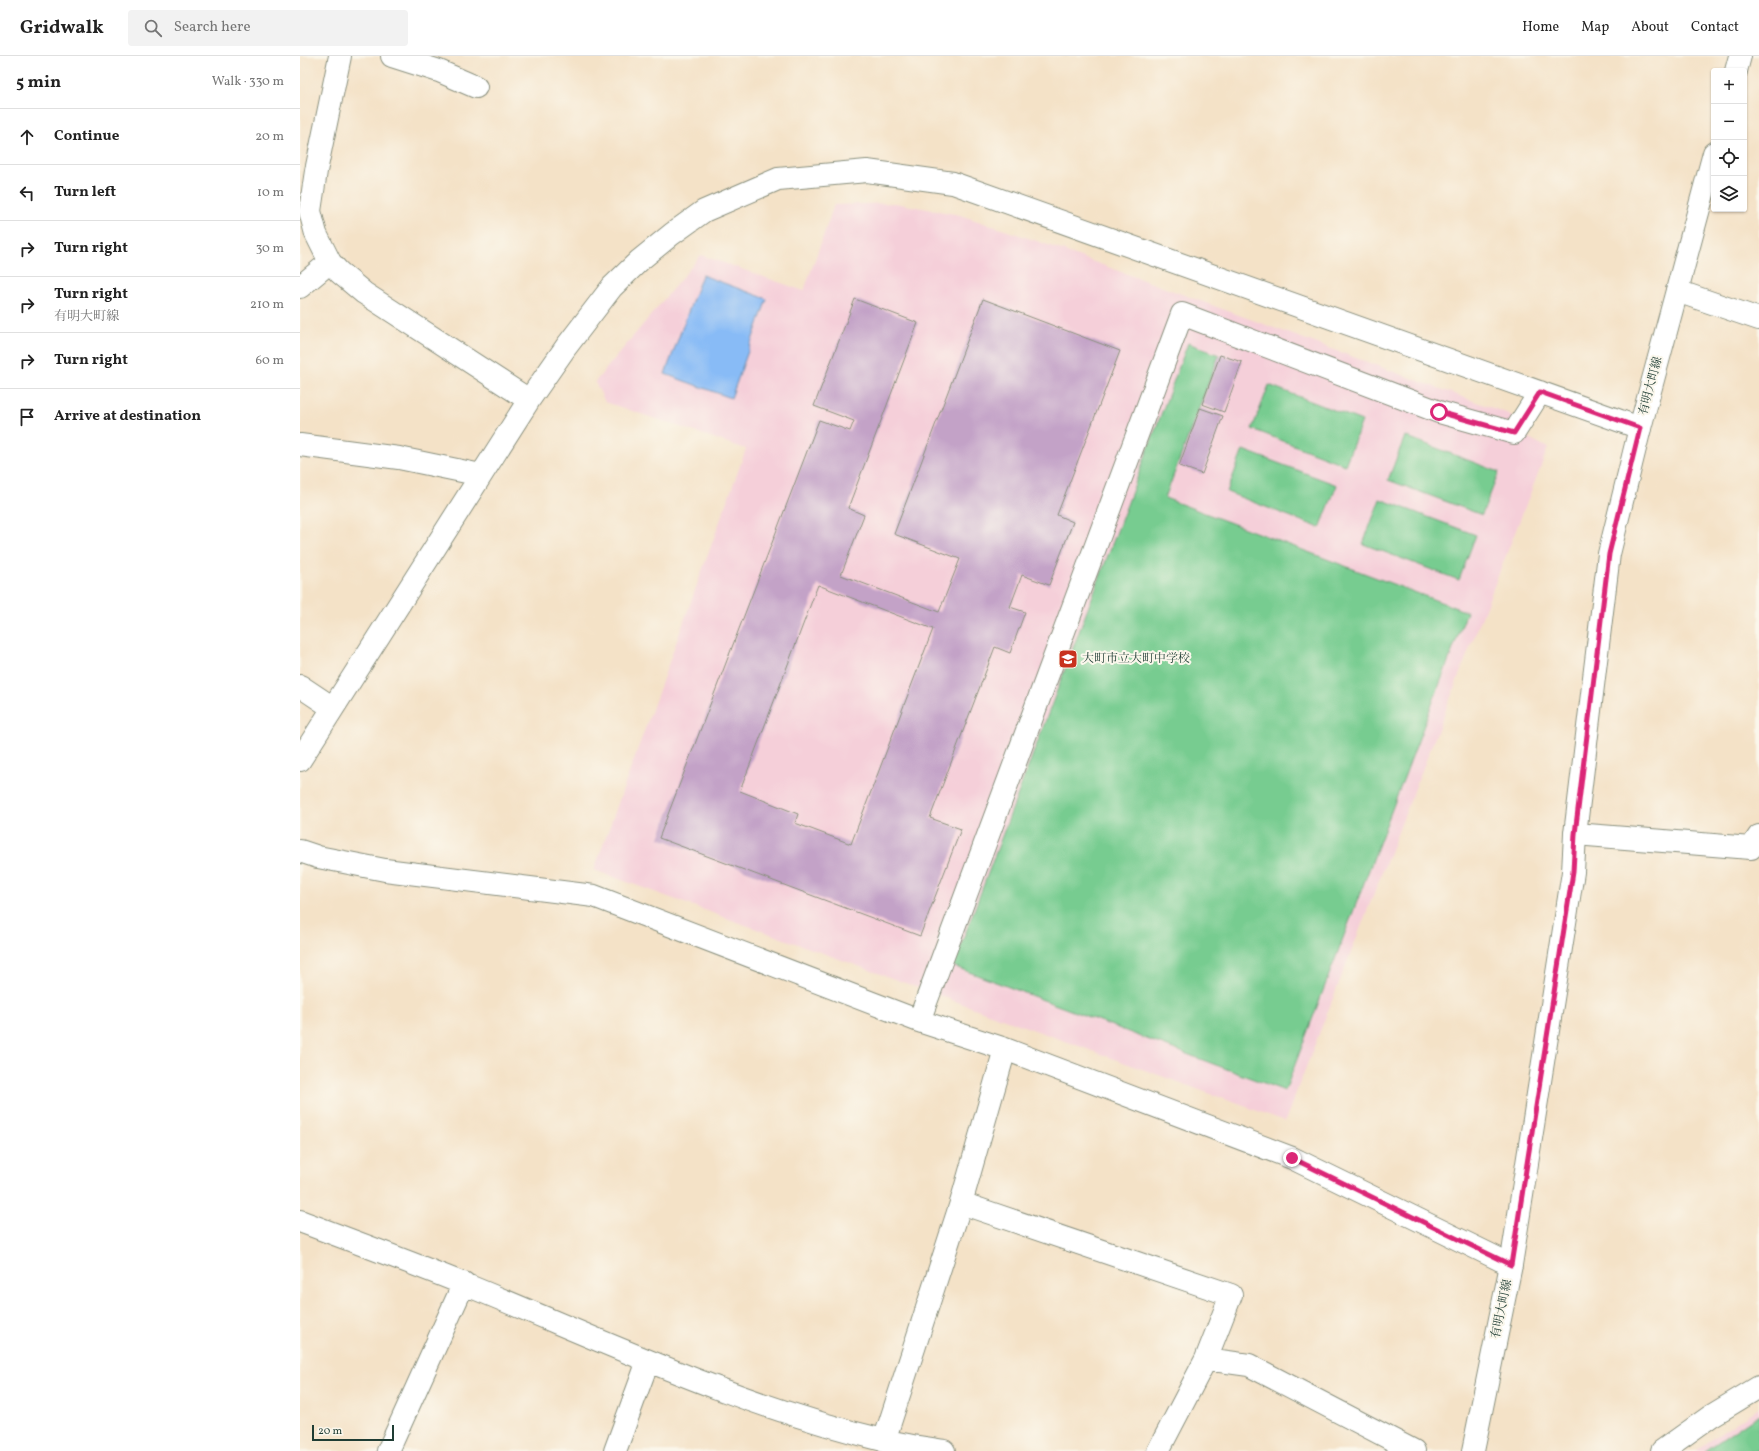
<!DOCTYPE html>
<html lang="en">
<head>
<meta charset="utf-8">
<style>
	body { margin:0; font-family:Vollkorn,"Noto Serif JP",serif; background:#f2f2f2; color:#222 }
	.controls { position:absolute; right:12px; top:12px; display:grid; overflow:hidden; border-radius:4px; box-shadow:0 1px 3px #0004 }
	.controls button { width:36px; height:36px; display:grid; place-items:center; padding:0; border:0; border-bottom:1px solid #e0e0e0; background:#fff; color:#222; font:20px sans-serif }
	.scale { position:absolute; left:12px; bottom:10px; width:82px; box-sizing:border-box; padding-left:4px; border:2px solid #1f3d34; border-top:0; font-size:11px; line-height:14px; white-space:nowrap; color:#1f3d34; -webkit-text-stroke:3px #fbf7ec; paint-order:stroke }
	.stop { position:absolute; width:12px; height:12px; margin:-9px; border:3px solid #db2777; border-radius:50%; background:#fff }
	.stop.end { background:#db2777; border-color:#fff; box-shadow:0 1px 4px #0008 }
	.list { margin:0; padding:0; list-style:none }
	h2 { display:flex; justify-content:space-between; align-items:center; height:52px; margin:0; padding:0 16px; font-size:17px }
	h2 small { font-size:13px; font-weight:400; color:#767676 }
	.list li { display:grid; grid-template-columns:26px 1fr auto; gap:12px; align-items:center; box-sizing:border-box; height:56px; padding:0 16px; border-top:1px solid #e0e0e0 }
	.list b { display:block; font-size:15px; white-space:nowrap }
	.list p { margin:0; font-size:13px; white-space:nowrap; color:#767676 }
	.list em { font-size:13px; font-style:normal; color:#767676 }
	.icon { flex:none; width:22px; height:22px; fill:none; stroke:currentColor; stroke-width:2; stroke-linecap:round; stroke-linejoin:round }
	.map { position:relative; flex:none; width:1459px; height:1395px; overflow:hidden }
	header { display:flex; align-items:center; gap:24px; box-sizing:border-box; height:56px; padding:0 20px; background:#fff; border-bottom:1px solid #e0e0e0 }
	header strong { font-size:19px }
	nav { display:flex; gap:22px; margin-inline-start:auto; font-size:14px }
	.search { width:280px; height:36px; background:#f2f2f2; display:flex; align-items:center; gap:10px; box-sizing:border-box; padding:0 14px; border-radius:4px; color:#767676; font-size:15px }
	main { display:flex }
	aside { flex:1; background:#fff }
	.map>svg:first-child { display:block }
	.built { fill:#f5cfd9 }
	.green { fill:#77cc90; stroke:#4b8462 }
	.water { fill:#88bbf6; stroke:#547c95 }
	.building { fill:#c3a2c7; fill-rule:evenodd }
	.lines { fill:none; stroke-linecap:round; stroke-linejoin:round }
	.minor-casing { stroke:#8a907e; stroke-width:24 }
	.major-casing { stroke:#8a907e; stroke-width:24 }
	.minor { stroke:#fff; stroke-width:22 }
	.major { stroke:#fff; stroke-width:22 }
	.route { stroke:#db2777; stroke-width:5 }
	.labels { text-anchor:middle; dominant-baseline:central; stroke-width:4; stroke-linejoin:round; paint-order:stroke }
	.street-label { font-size:12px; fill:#1f3d34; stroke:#fbf7ec }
	.poi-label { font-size:12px; fill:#1f3d34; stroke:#fbf7ec; text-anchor:start }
</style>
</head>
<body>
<header>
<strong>Gridwalk</strong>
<div class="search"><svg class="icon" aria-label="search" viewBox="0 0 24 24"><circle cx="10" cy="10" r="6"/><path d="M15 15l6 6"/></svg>Search here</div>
<nav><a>Home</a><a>Map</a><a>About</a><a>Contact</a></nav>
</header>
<main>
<aside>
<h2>5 min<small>Walk · 330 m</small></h2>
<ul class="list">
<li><svg class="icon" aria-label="ahead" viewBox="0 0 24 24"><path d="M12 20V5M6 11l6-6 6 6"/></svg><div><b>Continue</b></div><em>20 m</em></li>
<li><svg class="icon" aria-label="left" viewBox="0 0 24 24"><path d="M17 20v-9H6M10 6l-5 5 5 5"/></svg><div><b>Turn left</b></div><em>10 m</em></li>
<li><svg class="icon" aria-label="right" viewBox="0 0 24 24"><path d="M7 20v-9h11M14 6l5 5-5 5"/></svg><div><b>Turn right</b></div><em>30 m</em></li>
<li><svg class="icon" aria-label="right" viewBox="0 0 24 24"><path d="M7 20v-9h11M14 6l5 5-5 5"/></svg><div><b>Turn right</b><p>有明大町線</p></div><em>210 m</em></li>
<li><svg class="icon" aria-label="right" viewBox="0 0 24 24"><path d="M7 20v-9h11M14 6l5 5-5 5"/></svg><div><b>Turn right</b></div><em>60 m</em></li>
<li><svg class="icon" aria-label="arrive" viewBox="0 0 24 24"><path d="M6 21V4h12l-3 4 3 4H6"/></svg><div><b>Arrive at destination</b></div></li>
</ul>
</aside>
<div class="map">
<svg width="1459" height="1395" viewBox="0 0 1459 1395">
	<rect width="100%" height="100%" fill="#fbf7ec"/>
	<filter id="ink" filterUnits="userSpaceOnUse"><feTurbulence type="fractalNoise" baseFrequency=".025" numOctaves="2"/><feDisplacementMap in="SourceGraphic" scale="8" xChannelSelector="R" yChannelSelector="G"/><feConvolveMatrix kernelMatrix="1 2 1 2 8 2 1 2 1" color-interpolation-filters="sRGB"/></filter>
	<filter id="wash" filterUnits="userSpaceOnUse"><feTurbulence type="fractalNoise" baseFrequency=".012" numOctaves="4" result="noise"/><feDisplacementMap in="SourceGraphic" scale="16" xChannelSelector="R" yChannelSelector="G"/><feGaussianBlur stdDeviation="0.9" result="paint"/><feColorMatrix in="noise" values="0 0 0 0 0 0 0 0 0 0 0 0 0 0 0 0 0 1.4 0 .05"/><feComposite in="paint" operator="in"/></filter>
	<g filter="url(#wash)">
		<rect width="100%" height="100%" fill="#f4e2c7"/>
		<!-- built -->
		<path class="built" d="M595,147L660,159L734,184L1209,358L1229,382L1248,392L985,1065L294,814L446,393L305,346L295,326L401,199L504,235L534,149Z
			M1459,1351V1395H1395Z"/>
		<!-- green -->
		<path class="green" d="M888,287L919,299L865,442L1167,556L985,1035L653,910Z
			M969,329L1062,365L1045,409L952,373Z
			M1105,380L1199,416L1182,459L1088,424Z
			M943,394L1037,429L1020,472L927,436Z
			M1080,443L1176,479L1159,524L1063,488Z
			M1459,1358V1395H1405Z"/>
		<!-- water -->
		<path class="water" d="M402,219L467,243L431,342L365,318Z"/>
		<g id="blocks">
			<!-- building -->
			<path class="building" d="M555,243L618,267L548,452L564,459L541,519L639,556L660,503L594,478L683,243L820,295L757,459L773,466L749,529L722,519L710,551L725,556L710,597L695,591L630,762L661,773L620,880L359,782L519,364L550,375L554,365L514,350ZM518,529L633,573L551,788L495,767L498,758L440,735Z
				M920,299L942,306L924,356L902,348Z
				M900,352L923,360L902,418L879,410Z"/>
		</g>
	</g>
	<g filter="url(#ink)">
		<use href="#blocks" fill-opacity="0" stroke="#8a907e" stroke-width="1"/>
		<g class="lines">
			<defs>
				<path id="minor" d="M40,0L16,115L10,155L16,178L30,206L39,216L64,237L229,344
					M92,0L139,15L176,31
					M0,231L30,206
					M1377,235L1459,263
					M0,389L99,402L181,419
					M0,630L33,652
					M0,704L229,344L266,291L312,231L340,204L372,178L404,155L478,123L567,115L653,127L1340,372
					M1275,778L1451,792L1459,780
					M0,795L18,801L85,814L294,840L619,965L705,993L992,1102L1211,1209
					M619,965L882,258L1139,356L1214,377L1240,336
					M661,1147L931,1239L906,1303L858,1395
					M0,1165C55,1186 110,1206 164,1228C302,1284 437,1349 583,1384C603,1389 624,1392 644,1395
					M906,1303L949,1309L1114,1395
					M584,1385L661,1147L705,993
					M88,1395L164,1227
					M315,1395L348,1305
					M1362,1395L1411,1360L1459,1331"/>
				<path id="major" d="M1436,15L1440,0
					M1173,1395L1211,1209L1273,816L1275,778L1309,498L1340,372L1414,97"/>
			</defs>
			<!-- minor casing -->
			<use href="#minor" class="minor-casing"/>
			<!-- major casing -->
			<use href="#major" class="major-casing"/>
			<!-- minor -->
			<use href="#minor" class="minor"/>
			<!-- major -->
			<use href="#major" class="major"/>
		</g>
	</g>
	<g class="lines" filter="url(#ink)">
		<!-- route -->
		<path class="route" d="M992,1102L1211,1209L1273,816L1275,778L1309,498L1340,372L1240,336L1214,377L1139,356"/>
	</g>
	<!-- icons -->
	<defs>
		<symbol id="school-square" viewBox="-11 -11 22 22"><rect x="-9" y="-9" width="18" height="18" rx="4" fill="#c8321e" stroke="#fbf7ec"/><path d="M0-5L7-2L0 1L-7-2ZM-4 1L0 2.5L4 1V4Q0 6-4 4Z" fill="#fff"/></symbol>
	</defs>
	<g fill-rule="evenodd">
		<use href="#school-square" x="757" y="592" width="22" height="22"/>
	</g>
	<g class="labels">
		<!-- street labels -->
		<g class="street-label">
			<text transform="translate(1351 330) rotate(-75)">有明大町線</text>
			<text transform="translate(1202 1253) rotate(-78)">有明大町線</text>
		</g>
		<!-- poi labels -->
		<g class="poi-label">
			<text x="782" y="603">大町市立大町中学校</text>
		</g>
	</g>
</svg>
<div class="controls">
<button>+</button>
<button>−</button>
<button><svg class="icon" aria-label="locate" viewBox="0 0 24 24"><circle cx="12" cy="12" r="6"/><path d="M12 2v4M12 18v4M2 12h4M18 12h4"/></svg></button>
<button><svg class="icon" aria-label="layers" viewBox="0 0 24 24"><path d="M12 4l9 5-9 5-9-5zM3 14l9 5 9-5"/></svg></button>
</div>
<div class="scale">20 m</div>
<div class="stop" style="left:1139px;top:356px"></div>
<div class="stop end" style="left:992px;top:1102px"></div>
</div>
</main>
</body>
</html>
